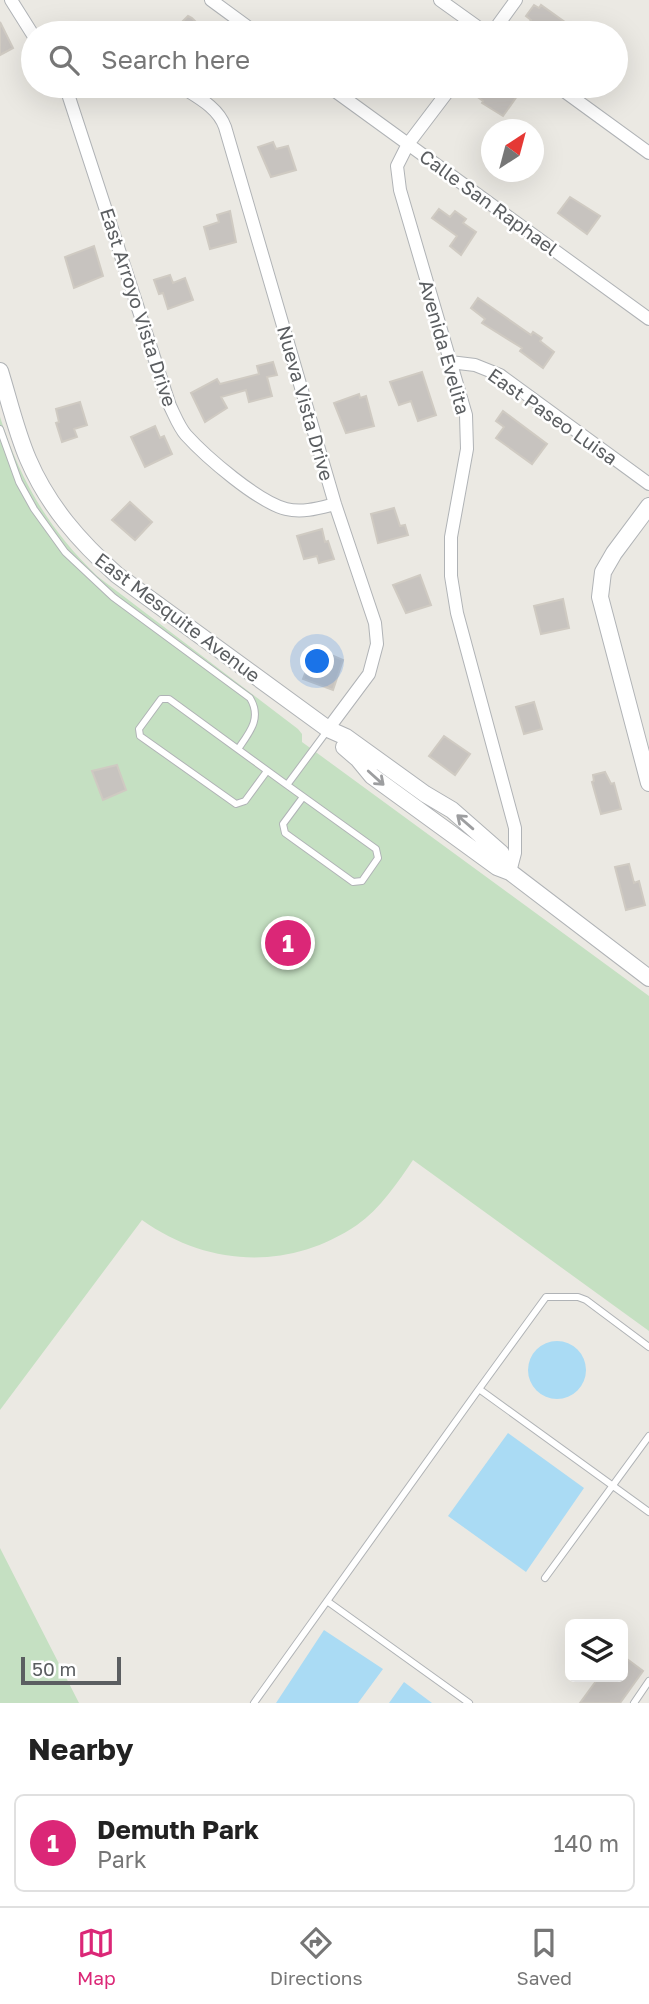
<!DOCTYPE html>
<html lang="en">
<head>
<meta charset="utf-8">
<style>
	body { margin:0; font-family:"Golos Text",sans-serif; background:#f6f6f6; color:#222 }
	.controls { position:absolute; right:21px; bottom:21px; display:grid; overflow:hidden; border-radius:10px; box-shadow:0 7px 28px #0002 }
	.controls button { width:63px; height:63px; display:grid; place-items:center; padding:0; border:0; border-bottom:2px solid #e0e0e0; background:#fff; color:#222; font:35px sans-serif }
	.compass { position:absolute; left:481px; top:119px; width:63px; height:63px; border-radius:50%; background:#fff; box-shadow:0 7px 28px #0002; rotate:36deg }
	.scale { position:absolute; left:21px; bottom:18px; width:100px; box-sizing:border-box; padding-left:7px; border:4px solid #5b5e61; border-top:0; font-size:19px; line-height:24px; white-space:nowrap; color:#5b5e61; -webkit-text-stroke:5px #fff; paint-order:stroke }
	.you { position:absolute; left:318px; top:662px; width:24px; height:24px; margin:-18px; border:5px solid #fff; border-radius:50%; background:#1a73e8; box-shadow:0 0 0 10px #1a73e833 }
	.badge { display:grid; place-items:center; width:46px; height:46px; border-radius:50%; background:#db2777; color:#fff; font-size:23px; font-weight:700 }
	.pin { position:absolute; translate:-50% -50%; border:4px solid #fff; box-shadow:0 2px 7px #0006 }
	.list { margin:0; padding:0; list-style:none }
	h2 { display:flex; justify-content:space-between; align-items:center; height:91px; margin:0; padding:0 28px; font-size:30px }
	h2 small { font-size:23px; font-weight:400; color:#767676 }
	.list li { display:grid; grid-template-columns:46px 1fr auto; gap:21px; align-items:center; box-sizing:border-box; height:98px; margin:0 14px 14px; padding:0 14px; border:2px solid #e0e0e0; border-radius:10px }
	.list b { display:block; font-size:26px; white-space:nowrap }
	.list p { margin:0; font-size:23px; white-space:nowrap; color:#767676 }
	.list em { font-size:23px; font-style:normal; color:#767676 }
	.icon { flex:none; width:38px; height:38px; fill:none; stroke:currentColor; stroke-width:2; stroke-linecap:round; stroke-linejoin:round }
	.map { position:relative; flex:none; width:649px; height:1703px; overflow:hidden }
	.search { position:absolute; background:#fff; box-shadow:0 7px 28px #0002; left:21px; right:21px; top:21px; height:77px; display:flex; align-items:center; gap:18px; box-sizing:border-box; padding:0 24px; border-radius:38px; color:#767676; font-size:26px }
	.sheet { height:203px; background:#fff }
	nav { display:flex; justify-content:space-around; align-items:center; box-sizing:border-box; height:98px; border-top:2px solid #e0e0e0; background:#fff; font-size:19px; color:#767676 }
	nav a { display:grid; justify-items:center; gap:4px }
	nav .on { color:#db2777 }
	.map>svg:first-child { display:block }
	.green { fill:#c5e0c2 }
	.water { fill:#aadbf4 }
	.building { fill:#c7c3bf; stroke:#cfcac2; stroke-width:2 }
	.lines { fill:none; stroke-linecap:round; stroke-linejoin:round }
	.service-casing { stroke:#b0b3b6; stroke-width:8 }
	.minor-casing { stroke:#b0b3b6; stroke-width:14 }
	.tertiary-casing { stroke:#b0b3b6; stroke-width:18 }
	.service { stroke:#fff; stroke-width:6 }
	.minor { stroke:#fff; stroke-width:12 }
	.tertiary { stroke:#fff; stroke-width:16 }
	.oneway { stroke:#9d9ea0 }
	.labels { text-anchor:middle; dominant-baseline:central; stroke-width:5; stroke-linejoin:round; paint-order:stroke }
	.street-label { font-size:19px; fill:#5b5e61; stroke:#fff }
</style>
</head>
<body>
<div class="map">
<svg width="649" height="1703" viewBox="0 0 649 1703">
	<rect width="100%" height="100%" fill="#ebe9e3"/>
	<!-- green -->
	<path class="green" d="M0,417C21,482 48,528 97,576L298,729L302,734V742L649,996V1331L413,1160C398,1182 380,1209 357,1225C289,1271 208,1267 142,1220L0,1410Z
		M0,1548L79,1703H0Z"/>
	<!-- water -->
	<path class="water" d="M528 1370a29 29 0 1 1 58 0a29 29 0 1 1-58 0Z
		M508,1433L584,1488L526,1572L448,1516Z
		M324,1630L383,1669L358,1703H276Z
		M404,1682L432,1703H389Z"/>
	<!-- building -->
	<path class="building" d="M534,5L539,8L541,5L569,25L563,33H540L528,24L531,20L526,16Z
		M188,16L192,18L207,33H171Z
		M0,22L13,48L0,55Z
		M482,86H512L520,92L503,116L482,103L483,101L475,95Z
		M273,142L276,149L288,146L296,170L271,177L258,147Z
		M570,197L600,216L587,234L558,213Z
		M439,209L450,217L455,211L466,219L463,223L476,232L461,255L450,246L457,236L432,218Z
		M230,211L236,242L210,249L204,227L219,222L217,215Z
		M94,246L103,276L74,288L65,257Z
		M170,275L173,283L185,278L193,300L168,309L163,293L159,294L154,280Z
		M478,298L531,335L533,332L542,338L540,341L554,352L543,368L520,351L522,348L482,323L485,319L471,308Z
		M273,362L277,375L267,377L272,396L249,402L246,390L221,397L227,408L205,422L191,393L217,379L220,384L259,374L257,366Z
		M422,372L436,415L418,421L411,401L399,405L390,382Z
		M359,394L360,398L366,396L374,426L346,433L334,403Z
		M80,402L87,425L74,429L77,437L62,442L56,423L59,422L56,409Z
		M503,411L547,444L532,464L496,438L504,427L496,421Z
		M155,426L160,438L164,436L172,454L145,467L131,437Z
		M130,502L152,522L135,540L112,520Z
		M394,508L400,526L405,525L408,535L378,543L371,514Z
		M322,529L325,542L328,541L334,559L319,563L317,556L304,559L297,536Z
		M420,575L431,605L406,613L393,585Z
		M563,599L569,628L541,634L534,606Z
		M315,648L343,660L333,690L303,679Z
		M534,702L542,729L524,734L516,707Z
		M444,736L470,754L455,775L429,756Z
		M117,765L126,790L103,800L92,771Z
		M605,772L611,784L614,783L621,809L601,814L592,782L594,781L593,775Z
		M629,864L634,883L639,881L645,905L626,910L615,867Z
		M623,1656L643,1671L620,1703H580L599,1677H623Z"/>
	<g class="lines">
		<defs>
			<path id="service" d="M0,429L19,482L34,509L65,552L113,597L250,698C262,718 250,732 238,749
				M267,771L245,801L236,804L140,736L139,729L161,699H169L287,785L327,731
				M287,785L376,849L378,858L362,881L353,882L285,833L283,824L303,797
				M649,1347L586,1300L578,1297H546L479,1389L649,1512
				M545,1578L649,1436
				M327,1601L469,1703
				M254,1703L479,1389
				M634,1703L649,1681"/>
			<path id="minor" d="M11,0L33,35
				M211,0L256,33
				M440,0L486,33
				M492,33L516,0
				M180,86C197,97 218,107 225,127L335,504L375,623L377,644L369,674L328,729
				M328,86L649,319
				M452,86L408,144L397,166L400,190L466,415L467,449L451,537V576L457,613L515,828V853L510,872
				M557,86L649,153
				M67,91L170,406C175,416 179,427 186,435C206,457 258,502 286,509C303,513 319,508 335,504
				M450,362L475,365L500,375L649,484"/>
			<path id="tertiary" d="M0,371C9,400 16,431 28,459C48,506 80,542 117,575L328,729L346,737L425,794L452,810L501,853L510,872
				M649,506L614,553L603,572L600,597L649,783
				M344,747L358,759L372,776L497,867L510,872L649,978"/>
		</defs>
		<!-- service casing -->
		<use href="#service" class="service-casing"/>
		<!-- minor casing -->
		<use href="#minor" class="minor-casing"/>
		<!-- tertiary casing -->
		<use href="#tertiary" class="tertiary-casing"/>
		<!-- service -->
		<use href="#service" class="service"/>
		<!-- minor -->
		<use href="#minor" class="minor"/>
		<!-- tertiary -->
		<use href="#tertiary" class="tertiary"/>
	</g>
	<!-- one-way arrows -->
	<defs><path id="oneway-shaft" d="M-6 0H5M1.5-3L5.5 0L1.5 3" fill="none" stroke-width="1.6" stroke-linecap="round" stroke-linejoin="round" transform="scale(1.75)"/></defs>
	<g class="oneway">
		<use href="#oneway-shaft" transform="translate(376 778) rotate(42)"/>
		<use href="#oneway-shaft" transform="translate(465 822) rotate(-139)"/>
	</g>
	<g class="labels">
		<!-- street labels -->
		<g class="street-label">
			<text transform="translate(489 202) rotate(36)">Calle San Raphael</text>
			<text transform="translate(139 307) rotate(72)">East Arroyo Vista Drive</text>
			<text transform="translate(445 347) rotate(74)">Avenida Evelita</text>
			<text transform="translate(306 403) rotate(74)">Nueva Vista Drive</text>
			<text transform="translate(553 416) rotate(35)">East Paseo Luisa</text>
			<text transform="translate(178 617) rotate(37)">East Mesquite Avenue</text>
		</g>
	</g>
</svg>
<div class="controls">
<button><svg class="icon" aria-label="layers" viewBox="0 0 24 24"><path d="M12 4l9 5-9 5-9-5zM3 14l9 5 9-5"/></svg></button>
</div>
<svg class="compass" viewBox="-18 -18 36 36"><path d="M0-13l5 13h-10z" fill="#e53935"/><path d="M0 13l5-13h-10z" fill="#767676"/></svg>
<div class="scale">50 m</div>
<div class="you"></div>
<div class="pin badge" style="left:288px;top:943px">1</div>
<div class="search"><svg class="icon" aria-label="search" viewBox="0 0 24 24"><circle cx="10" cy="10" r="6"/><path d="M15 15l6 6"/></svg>Search here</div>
</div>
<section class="sheet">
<h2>Nearby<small></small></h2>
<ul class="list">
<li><span class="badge">1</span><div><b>Demuth Park</b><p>Park</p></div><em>140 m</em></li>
</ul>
</section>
<nav>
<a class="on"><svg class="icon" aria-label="map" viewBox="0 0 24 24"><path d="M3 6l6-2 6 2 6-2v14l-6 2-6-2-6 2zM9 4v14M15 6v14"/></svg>Map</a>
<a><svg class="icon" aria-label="directions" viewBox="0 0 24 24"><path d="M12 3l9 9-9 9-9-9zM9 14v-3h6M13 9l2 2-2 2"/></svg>Directions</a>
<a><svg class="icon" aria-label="saved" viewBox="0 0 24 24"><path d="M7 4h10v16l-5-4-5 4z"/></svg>Saved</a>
</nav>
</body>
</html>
